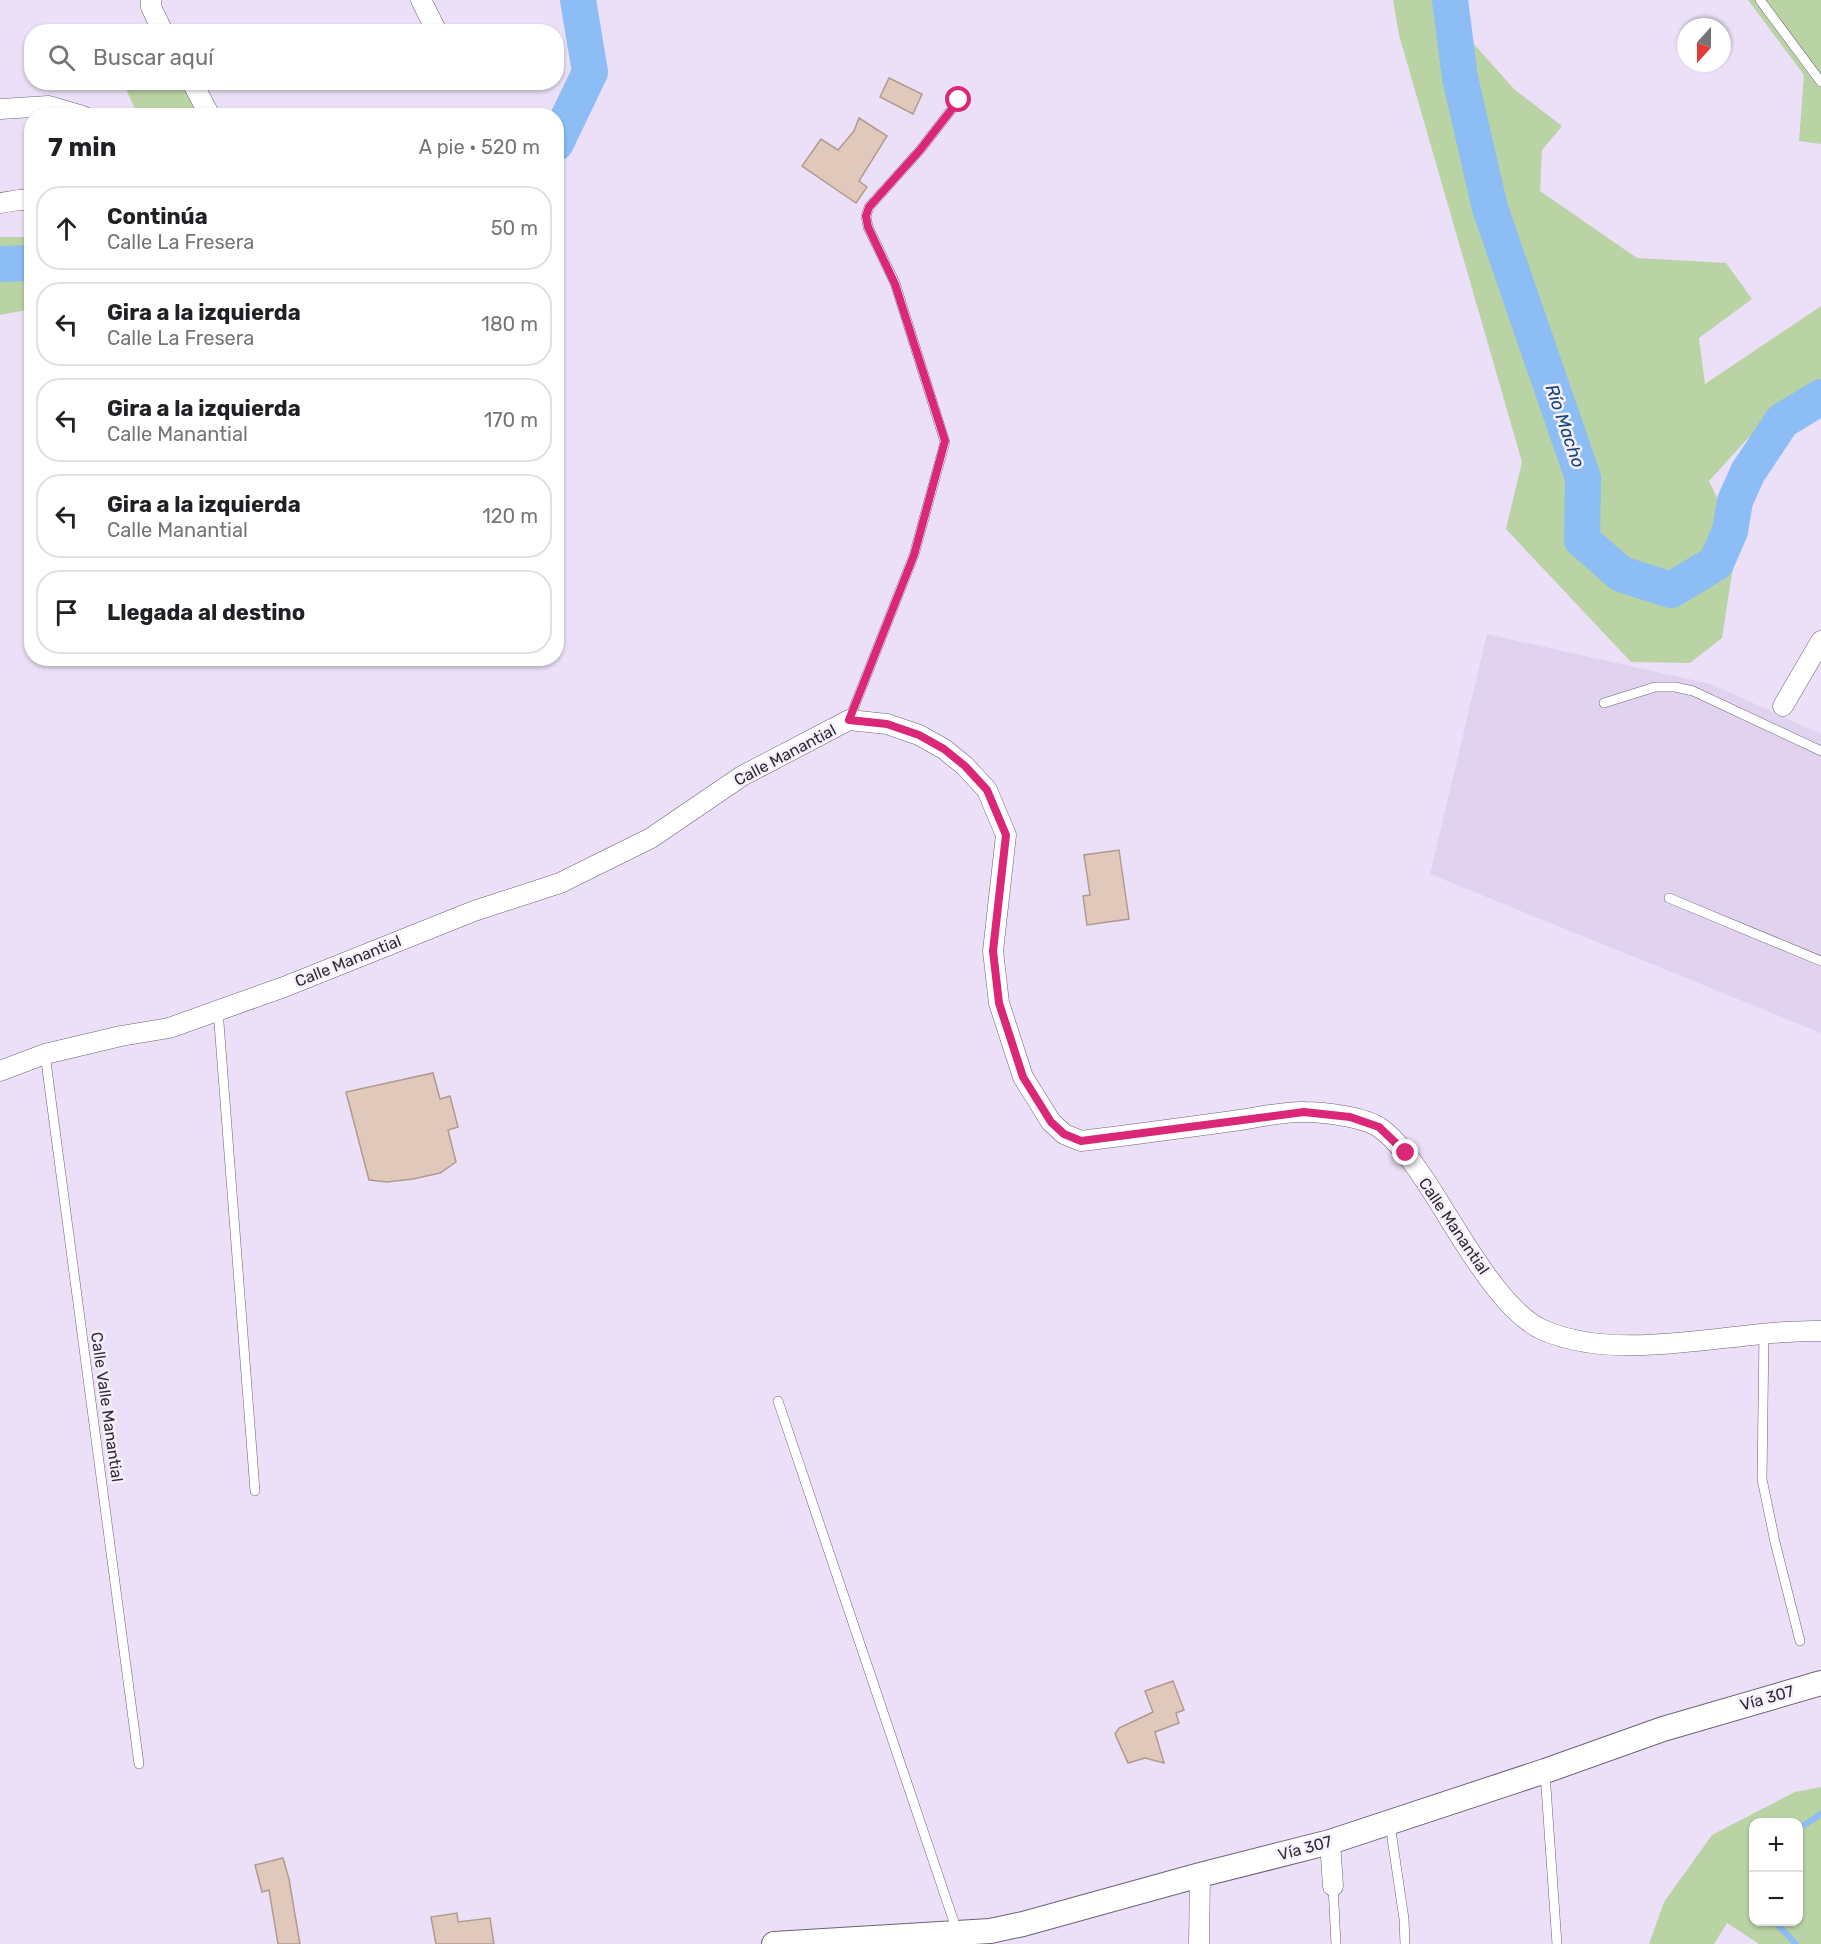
<!DOCTYPE html>
<html lang="es">
<head>
<meta charset="utf-8">
<style>
	body { margin:0; font-family:Rubik,sans-serif; background:#f6f6f6; color:#202124 }
	.controls { position:absolute; right:18px; bottom:18px; display:grid; overflow:hidden; border-radius:12px; box-shadow:0 2px 4px #0004 }
	.controls button { width:54px; height:54px; display:grid; place-items:center; padding:0; border:0; border-bottom:2px solid #e0e0e0; background:#fff; color:#202124; font:30px sans-serif }
	.compass { position:absolute; left:1677px; top:18px; width:54px; height:54px; border-radius:50%; background:#fff; box-shadow:0 2px 4px #0004; rotate:201deg }
	.stop { position:absolute; width:18px; height:18px; margin:-14px; border:4px solid #db2777; border-radius:50%; background:#fff }
	.stop.end { background:#db2777; border-color:#fff; box-shadow:0 2px 6px #0008 }
	.list { margin:0; padding:0; list-style:none }
	h2 { display:flex; justify-content:space-between; align-items:center; height:78px; margin:0; padding:0 24px; font-size:26px }
	h2 small { font-size:20px; font-weight:400; color:#757577 }
	.list li { display:grid; grid-template-columns:39px 1fr auto; gap:18px; align-items:center; box-sizing:border-box; height:84px; margin:0 12px 12px; padding:0 12px; border:2px solid #e0e0e0; border-radius:24px }
	.list b { display:block; font-size:22px; white-space:nowrap }
	.list p { margin:0; font-size:20px; white-space:nowrap; color:#757577 }
	.list em { font-size:20px; font-style:normal; color:#757577 }
	.icon { flex:none; width:33px; height:33px; fill:none; stroke:currentColor; stroke-width:2; stroke-linecap:round; stroke-linejoin:round }
	.map { position:relative; flex:none; width:1821px; height:1944px; overflow:hidden }
	.search { position:absolute; background:#fff; box-shadow:0 2px 4px #0004; left:24px; top:24px; width:540px; height:66px; display:flex; align-items:center; gap:15px; box-sizing:border-box; padding:0 21px; border-radius:24px; color:#757577; font-size:22px }
	.panel { position:absolute; background:#fff; box-shadow:0 2px 4px #0004; left:24px; top:108px; width:540px; height:558px; border-radius:24px }
	.map>svg:first-child { display:block }
	.built { fill:#e1d3f0 }
	.green { fill:#b9d3a4; fill-rule:evenodd }
	.lines { fill:none; stroke-linecap:round; stroke-linejoin:round }
	.stream { stroke:#8cbdf4; stroke-width:6 }
	.river { stroke:#8cbdf4; stroke-width:36 }
	.building { fill:#e0c8bb; stroke:#b19a8e; stroke-width:1.5 }
	.service-casing { stroke:#6c6376; stroke-width:10 }
	.minor-casing { stroke:#6c6376; stroke-width:21 }
	.tertiary-casing { stroke:#6c6376; stroke-width:26 }
	.service { stroke:#fff; stroke-width:9 }
	.minor { stroke:#fff; stroke-width:20 }
	.tertiary { stroke:#fff; stroke-width:24 }
	.route { stroke:#db2777; stroke-width:8 }
	.labels { text-anchor:middle; dominant-baseline:central; stroke-width:5; stroke-linejoin:round; paint-order:stroke }
	.street-label { font-size:16px; fill:#2f2b33; stroke:#f6effd }
	.water-label { font-size:18px; font-style:italic; fill:#134678; stroke:#f6effd }
</style>
</head>
<body>
<div class="map">
<svg width="1821" height="1944" viewBox="0 0 1821 1944">
	<rect width="100%" height="100%" fill="#ebe0f7"/>
	<!-- built -->
	<path class="built" d="M1487,634L1711,684L1821,734V1033L1430,874Z"/>
	<!-- green -->
	<path class="green" d="M1393,0H1465L1472,42L1514,89L1562,126L1542,150L1540,191L1637,258L1726,263L1752,299L1699,338L1705,384L1821,306V379L1771,413L1709,481L1730,526L1733,567L1722,638L1690,663L1631,662L1506,529L1522,462L1399,35Z
		M1748,0H1821V144L1799,141L1804,75Z
		M123,83H192L207,115H138Z
		M0,237H31V309L0,315Z
		M1821,1787V1944H1759L1727,1923L1714,1944H1649L1664,1902L1712,1835L1795,1792ZM1798,1822V1922H1754V1822Z"/>
	<g class="lines">
		<!-- stream -->
		<path class="stream" d="M1798,1829L1821,1814
			M1775,1922L1796,1944"/>
		<!-- river -->
		<path class="river" d="M1450,0L1460,78L1490,208L1583,478L1582,540L1621,574L1671,590L1716,563L1730,531L1735,501L1748,472L1782,421L1821,397
			M556,143L590,72L578,0
			M0,264L32,263"/>
	</g>
	<!-- building -->
	<path class="building" d="M889,78L922,94L913,114L880,97Z
		M859,118L887,136L859,181L867,187L856,203L802,166L821,139L838,150L854,131Z
		M1119,850L1129,919L1087,925L1083,896L1090,895L1084,855Z
		M433,1073L440,1099L450,1096L458,1127L448,1130L456,1162L440,1173L413,1179L387,1182L369,1180L346,1092Z
		M1173,1681L1184,1710L1176,1713L1179,1723L1155,1732L1164,1763L1145,1758L1128,1763L1115,1734L1119,1728L1153,1712L1145,1691Z
		M283,1858L289,1879L300,1944H278L269,1890L262,1892L255,1865Z
		M457,1913L458,1922L490,1918L494,1944H436L431,1917Z"/>
	<g class="lines">
		<defs>
			<path id="service" d="M1760,0L1821,82
				M1604,703L1655,687H1675L1693,691L1821,751
				M849,720L914,555L945,442L895,283L868,227L866,216L869,207L920,150L959,100
				M1669,898L1821,961
				M218,1010L255,1491
				M45,1054L139,1764
				M1764,1333L1762,1479L1775,1542L1800,1641
				M778,1401L957,1931
				M1545,1773L1557,1944
				M1390,1824L1404,1919L1405,1944
				M1333,1886L1336,1944"/>
			<path id="minor" d="M151,0V7L163,32
				M421,0L437,32
				M192,82L210,116
				M0,109L49,106L83,116
				M0,203L19,200H32
				M1783,706L1821,641
				M0,1071L45,1054L121,1036L169,1028L284,987L474,911L560,883L651,838L742,776L849,720L887,724L919,735L944,749L965,766L987,790L1006,835L993,951L999,1003L1023,1077L1051,1122L1064,1134L1081,1141C1131,1135 1182,1128 1233,1121C1255,1118 1284,1111 1305,1112C1323,1112 1365,1117 1380,1128C1409,1148 1440,1205 1460,1236C1479,1266 1511,1316 1543,1330C1623,1365 1735,1329 1821,1331
				M1330,1842L1333,1886
				M1199,1944L1200,1875"/>
			<path id="tertiary" d="M774,1944L990,1931L1023,1924L1200,1875L1330,1842L1545,1771L1663,1729L1821,1683"/>
		</defs>
		<!-- service casing -->
		<use href="#service" class="service-casing"/>
		<!-- minor casing -->
		<use href="#minor" class="minor-casing"/>
		<!-- tertiary casing -->
		<use href="#tertiary" class="tertiary-casing"/>
		<!-- service -->
		<use href="#service" class="service"/>
		<!-- minor -->
		<use href="#minor" class="minor"/>
		<!-- tertiary -->
		<use href="#tertiary" class="tertiary"/>
	</g>
	<g class="lines">
		<!-- route -->
		<path class="route" d="M959,100L920,150L869,207L866,216L868,227L895,284L945,441L914,555L849,720L887,724L919,735L944,749L965,766L987,790L1006,835L993,951L999,1003L1023,1077L1051,1122L1064,1134L1081,1141L1304,1112L1350,1117L1379,1127L1406,1153"/>
	</g>
	<g class="labels">
		<!-- street labels -->
		<g class="street-label">
			<text transform="translate(785 755) rotate(-28)">Calle Manantial</text>
			<text transform="translate(348 961) rotate(-22)">Calle Manantial</text>
			<text transform="translate(1454 1226) rotate(56)">Calle Manantial</text>
			<text transform="translate(107 1407) rotate(82)">Calle Valle Manantial</text>
			<text transform="translate(1767 1698) rotate(-16)">Vía 307</text>
			<text transform="translate(1305 1848) rotate(-15)">Vía 307</text>
		</g>
		<!-- water labels -->
		<g class="water-label">
			<text transform="translate(1565 426) rotate(71)">Río Macho</text>
		</g>
	</g>
</svg>
<div class="controls">
<button>+</button>
<button>−</button>
</div>
<svg class="compass" viewBox="-18 -18 36 36"><path d="M0-13l5 13h-10z" fill="#e53935"/><path d="M0 13l5-13h-10z" fill="#757577"/></svg>
<div class="stop" style="left:959px;top:100px"></div>
<div class="stop end" style="left:1406px;top:1153px"></div>
<div class="search"><svg class="icon" aria-label="search" viewBox="0 0 24 24"><circle cx="10" cy="10" r="6"/><path d="M15 15l6 6"/></svg>Buscar aquí</div>
<section class="panel">
<h2>7 min<small>A pie · 520 m</small></h2>
<ul class="list">
<li><svg class="icon" aria-label="ahead" viewBox="0 0 24 24"><path d="M12 20V5M6 11l6-6 6 6"/></svg><div><b>Continúa</b><p>Calle La Fresera</p></div><em>50 m</em></li>
<li><svg class="icon" aria-label="left" viewBox="0 0 24 24"><path d="M17 20v-9H6M10 6l-5 5 5 5"/></svg><div><b>Gira a la izquierda</b><p>Calle La Fresera</p></div><em>180 m</em></li>
<li><svg class="icon" aria-label="left" viewBox="0 0 24 24"><path d="M17 20v-9H6M10 6l-5 5 5 5"/></svg><div><b>Gira a la izquierda</b><p>Calle Manantial</p></div><em>170 m</em></li>
<li><svg class="icon" aria-label="left" viewBox="0 0 24 24"><path d="M17 20v-9H6M10 6l-5 5 5 5"/></svg><div><b>Gira a la izquierda</b><p>Calle Manantial</p></div><em>120 m</em></li>
<li><svg class="icon" aria-label="arrive" viewBox="0 0 24 24"><path d="M6 21V4h12l-3 4 3 4H6"/></svg><div><b>Llegada al destino</b></div></li>
</ul>
</section>
</div>
</body>
</html>
